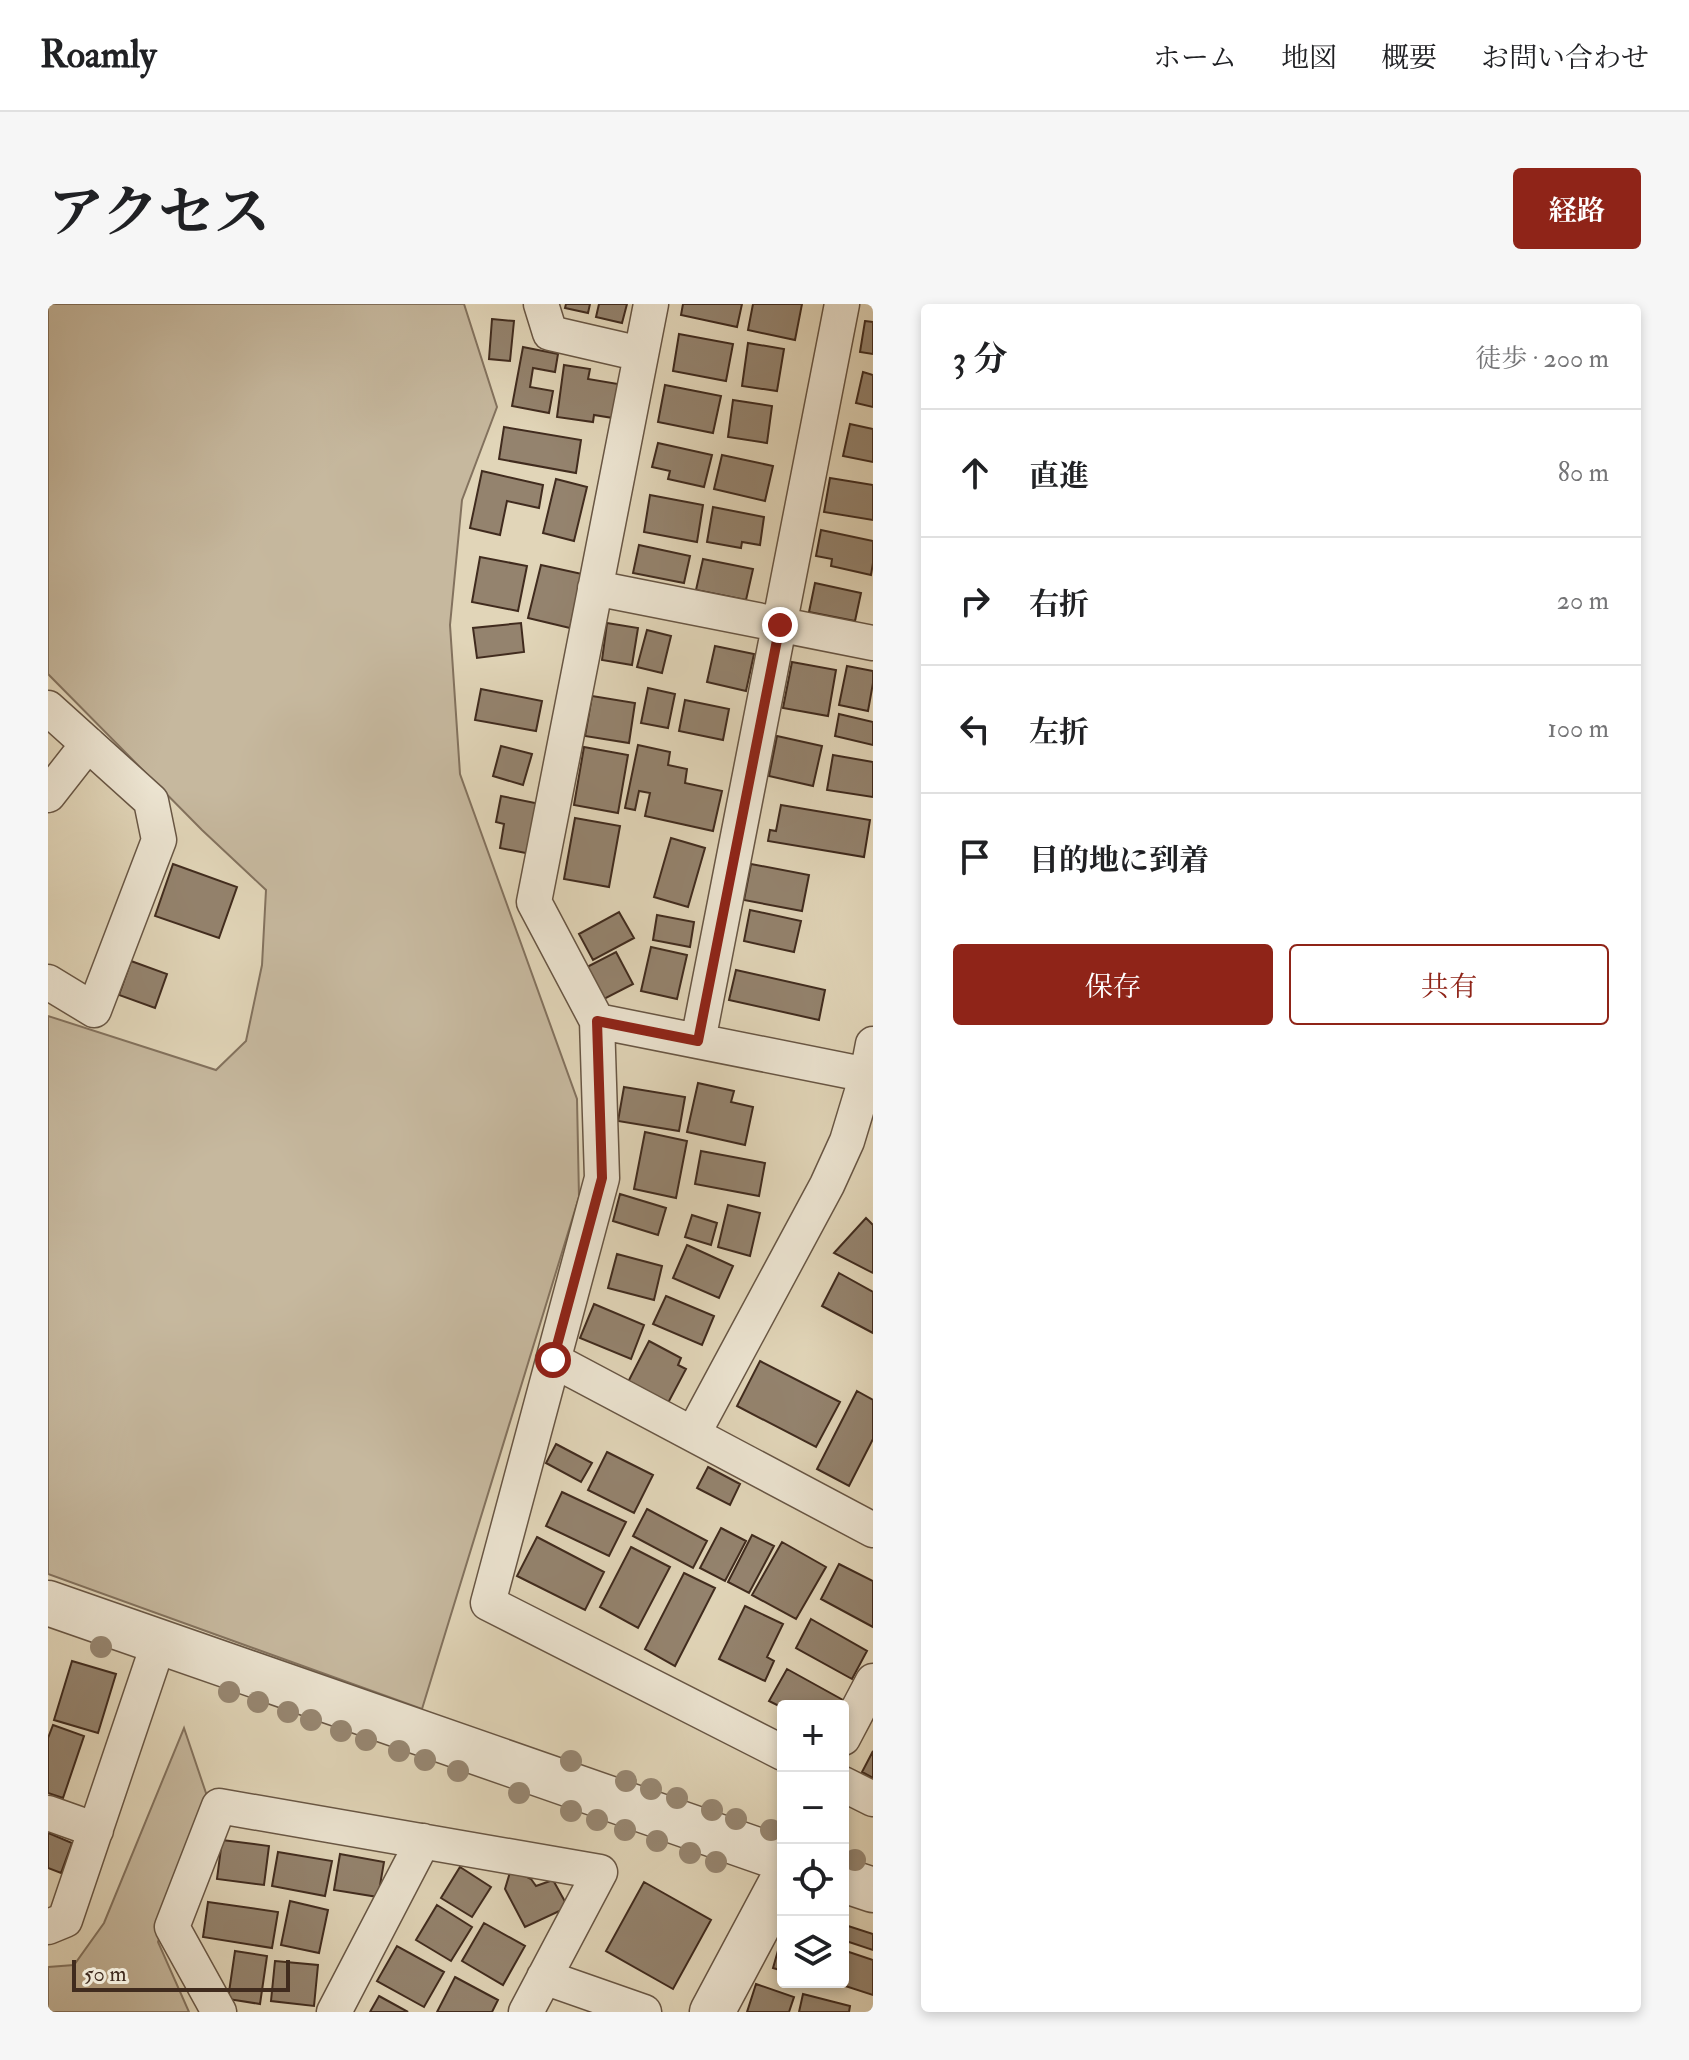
<!DOCTYPE html>
<html lang="ja">
<head>
<meta charset="utf-8">
<style>
	body { margin:0; font-family:"IM FELL Double Pica","Noto Serif JP",serif; background:#f6f6f6; color:#202124 }
	.controls { position:absolute; right:24px; bottom:24px; display:grid; overflow:hidden; border-radius:8px; box-shadow:0 4px 12px #0003 }
	.controls button { width:72px; height:72px; display:grid; place-items:center; padding:0; border:0; border-bottom:2px solid #e0e0e0; background:#fff; color:#202124; font:40px sans-serif }
	.scale { position:absolute; left:24px; bottom:20px; width:218px; box-sizing:border-box; padding-left:8px; border:4px solid #402b1e; border-top:0; font-size:22px; line-height:28px; white-space:nowrap; color:#402b1e; -webkit-text-stroke:6px #ece4d1; paint-order:stroke }
	.stop { position:absolute; width:24px; height:24px; margin:-18px; border:6px solid #8f2418; border-radius:50%; background:#fff }
	.stop.end { background:#8f2418; border-color:#fff; box-shadow:0 2px 8px #0008 }
	.list { margin:0; padding:0; list-style:none }
	h2 { display:flex; justify-content:space-between; align-items:center; height:104px; margin:0; padding:0 32px; font-size:34px }
	h2 small { font-size:26px; font-weight:400; color:#757577 }
	.list li { display:grid; grid-template-columns:52px 1fr auto; gap:24px; align-items:center; box-sizing:border-box; height:128px; padding:0 32px; border-top:2px solid #e0e0e0 }
	.list b { display:block; font-size:30px; white-space:nowrap }
	.list em { font-size:26px; font-style:normal; color:#757577 }
	.actions { display:flex; gap:16px; padding:24px 32px }
	.actions a { flex:1; padding:18px 0; border:2px solid #8f2418; border-radius:8px; text-align:center; font-size:28px; color:#8f2418 }
	.actions .main { background:#8f2418; color:#fff }
	.icon { flex:none; width:44px; height:44px; fill:none; stroke:currentColor; stroke-width:2; stroke-linecap:round; stroke-linejoin:round }
	.map { position:relative; flex:none; width:825px; height:1708px; overflow:hidden; border-radius:8px }
	header { display:flex; align-items:center; gap:48px; box-sizing:border-box; height:112px; padding:0 40px; background:#fff; border-bottom:2px solid #e0e0e0 }
	header strong { font-size:38px }
	nav { display:flex; gap:44px; margin-inline-start:auto; font-size:28px }
	.intro { display:flex; align-items:center; justify-content:space-between; box-sizing:border-box; height:192px; padding:0 48px }
	h1 { margin:0; font-size:56px }
	.button { padding:20px 36px; border-radius:8px; background:#8f2418; color:#fff; font-size:28px; font-weight:700 }
	main { display:flex; gap:48px; padding:0 48px }
	aside { flex:1; background:#fff; border-radius:8px; box-shadow:0 4px 12px #0003 }
	.map>svg:first-child { display:block }
	.green { fill:#c6b89e; stroke:#83725e; stroke-width:2 }
	.building { fill:#94836e; stroke:#402b1e; stroke-width:2 }
	.lines { fill:none; stroke-linecap:round; stroke-linejoin:round }
	.minor-casing { stroke:#685644; stroke-width:37 }
	.tertiary-casing { stroke:#685644; stroke-width:47 }
	.minor { stroke:#ece4d1; stroke-width:34 }
	.tertiary { stroke:#ece4d1; stroke-width:44 }
	.tree { fill:#978772 }
	.route { stroke:#8f2418; stroke-width:10 }
</style>
</head>
<body>
<header>
<strong>Roamly</strong>
<nav><a>ホーム</a><a>地図</a><a>概要</a><a>お問い合わせ</a></nav>
</header>
<div class="intro"><h1>アクセス</h1><a class="button">経路</a></div>
<main>
<div class="map">
<svg width="825" height="1708" viewBox="0 0 825 1708">
	<rect width="100%" height="100%" fill="#e1d5b8"/>
	<filter id="stains"><feTurbulence type="fractalNoise" baseFrequency=".0025" numOctaves="4"/><feColorMatrix values="0 0 0 0 .2 0 0 0 0 .09 0 0 0 0 .02 0 0 0 .5 -.17"/></filter>
	<radialGradient id="worn" r=".72"><stop offset=".6" stop-color="#630" stop-opacity="0"/><stop offset="1" stop-color="#630" stop-opacity=".3"/></radialGradient>
	<!-- green -->
	<path class="green" d="M0,0H416L449,103L414,196L402,321L412,470L529,795L531,893L374,1405L0,1270V712L168,766L198,737L214,661L218,586L154,526L0,370Z
		M136,1424L160,1495L110,1638L141,1708H0V1663L26,1661L56,1619Z"/>
	<!-- building -->
	<path class="building" d="M518,0H542L540,9L517,4Z
		M551,0H579L574,19L548,13Z
		M635,0H694L689,23L633,11Z
		M705,0H754L747,36L700,26Z
		M444,15L466,17L462,57L441,55Z
		M817,17L825,18V50L812,48Z
		M631,30L685,40L678,77L625,67Z
		M700,39L736,45L729,87L694,82Z
		M475,43L510,50L507,68L485,64L482,83L505,87L501,109L464,102Z
		M516,61L542,65L540,75L570,80L565,114L546,111L545,118L509,113Z
		M815,68L825,71V103L808,99Z
		M617,81L673,92L665,129L610,118Z
		M685,96L724,102L719,139L680,133Z
		M802,120L825,125V158L795,152Z
		M456,123L533,136L528,169L451,155Z
		M610,139L664,151L656,183L620,175L622,167L604,163Z
		M674,151L725,162L717,197L666,185Z
		M434,167L495,181L491,204L459,197L452,231L422,224Z
		M782,174L825,181V216L776,208Z
		M508,175L539,183L526,237L495,229Z
		M602,191L655,201L649,238L596,228Z
		M665,203L716,213L712,241L694,238L693,244L659,238Z
		M773,226L825,237V259L823,271L783,262L784,255L768,252Z
		M591,241L642,252L636,279L585,269Z
		M432,253L479,262L470,307L424,298Z
		M655,255L705,265L698,296L648,286Z
		M493,261L534,270L522,324L480,314Z
		M767,279L813,289L807,317L761,308Z
		M473,319L476,348L429,354L425,324Z
		M559,319L590,324L584,361L554,356Z
		M599,326L623,332L614,369L589,363Z
		M667,342L706,350L698,387L659,378Z
		M744,358L788,366L780,412L735,404Z
		M799,362L825,367V379L820,407L791,401Z
		M600,384L627,390L620,424L593,419Z
		M433,385L494,397L488,427L427,416Z
		M544,392L587,399L581,439L537,432Z
		M637,396L681,405L675,436L631,427Z
		M791,410L825,418V441L787,432Z
		M729,432L774,442L765,482L721,472Z
		M590,441L622,448L620,461L639,465L637,479L674,487L665,527L597,512L602,489L591,487L587,506L577,504Z
		M453,442L484,450L475,481L445,472Z
		M536,443L580,451L570,509L526,501Z
		M785,451L825,458V493L779,486Z
		M453,492L492,500L483,550L452,544L456,520L448,518Z
		M733,501L822,516L816,553L720,537L722,526L728,527Z
		M527,514L572,522L561,583L516,575Z
		M623,534L657,544L640,603L606,593Z
		M125,560L189,583L171,634L107,612Z
		M703,560L761,571L754,607L696,596Z
		M702,606L753,617L746,648L696,637Z
		M571,608L586,634L545,656L531,630Z
		M609,611L646,618L642,643L605,636Z
		M603,643L639,651L629,695L593,687Z
		M568,648L585,680L556,695L539,663Z
		M83,657L119,670L107,704L71,691Z
		M688,666L777,686L771,716L681,696Z
		M650,779L686,787L683,798L705,803L697,841L639,828Z
		M576,783L637,793L631,827L570,817Z
		M597,828L639,837L628,894L586,885Z
		M653,847L717,859L711,892L647,880Z
		M572,890L618,904L610,931L565,917Z
		M680,901L712,909L702,952L670,943Z
		M644,911L669,919L663,941L637,933Z
		M818,914L825,921V969L786,949Z
		M639,941L685,962L671,994L625,974Z
		M569,950L614,962L606,996L560,984Z
		M791,969L825,988V1029L774,1002Z
		M618,992L666,1012L654,1041L605,1020Z
		M546,1000L596,1021L583,1055L532,1034Z
		M601,1037L633,1054L630,1061L638,1065L620,1099L580,1078Z
		M712,1057L792,1098L768,1143L689,1102Z
		M809,1087L825,1096V1135L801,1182L769,1165Z
		M508,1140L544,1159L533,1178L498,1159Z
		M559,1148L605,1171L586,1209L540,1186Z
		M660,1163L692,1180L682,1201L649,1184Z
		M514,1188L578,1218L561,1252L498,1222Z
		M599,1205L659,1237L645,1264L585,1232Z
		M673,1224L698,1237L677,1277L652,1264Z
		M704,1231L726,1242L701,1289L680,1278Z
		M489,1233L556,1268L537,1306L469,1272Z
		M734,1238L778,1263L748,1315L704,1291Z
		M583,1243L622,1263L590,1324L552,1303Z
		M791,1260L825,1277V1323L773,1295Z
		M636,1269L667,1284L627,1362L597,1345Z
		M697,1302L735,1320L719,1353L726,1357L717,1377L671,1355Z
		M763,1315L819,1347L804,1375L748,1344Z
		M24,1357L68,1370L50,1429L6,1416Z
		M739,1365L795,1396L791,1402H735V1404L721,1397Z
		M5,1421L36,1432L15,1494L0,1489V1434Z
		M825,1447V1474L814,1468Z
		M0,1529L24,1539L13,1569L0,1564Z
		M174,1536L221,1542L216,1581L169,1575Z
		M230,1548L284,1557L277,1592L224,1582Z
		M292,1550L336,1558L330,1593L286,1586Z
		M412,1563L443,1583L424,1613L393,1594Z
		M463,1565L483,1575L488,1582L505,1576L520,1603L477,1623L457,1585Z
		M596,1578L663,1616L625,1685L558,1647Z
		M242,1597L280,1606L271,1649L233,1641Z
		M160,1598L230,1608L224,1644L155,1633Z
		M389,1601L424,1623L403,1657L368,1636Z
		M436,1619L477,1642L455,1681L414,1657Z
		M797,1621L825,1630V1646L795,1636Z
		M735,1629V1667L725,1664Z
		M349,1642L396,1668L376,1703L329,1677Z
		M795,1646L825,1656V1691L785,1678H795Z
		M187,1647L219,1652L212,1700L180,1695Z
		M227,1657L270,1661L266,1702L223,1697Z
		M407,1673L450,1696L444,1708H389Z
		M708,1680L746,1693L741,1708H699Z
		M755,1690L802,1702L801,1708H751Z
		M331,1692L360,1708H322Z"/>
	<g class="lines">
		<defs>
			<path id="minor" d="M493,0L502,29L593,50
				M603,0L486,598L549,717L554,874L440,1299L735,1449
				M547,284L825,339
				M0,404L103,497L111,536L46,706L0,678
				M0,491L40,440
				M549,717L825,772
				M650,737L794,0
				M505,1056L825,1226
				M645,1130L779,881L799,837L819,771L825,740
				M795,1434L825,1377
				M795,1480L825,1495
				M0,1509L48,1526
				M0,1623L17,1616L111,1338
				M496,1673L596,1708
				M171,1708L124,1623L171,1502L552,1568L478,1708
				M286,1708L375,1537"/>
			<path id="tertiary" d="M0,1299L735,1555
				M795,1576L825,1586
				M664,1708L735,1575"/>
		</defs>
		<!-- minor casing -->
		<use href="#minor" class="minor-casing"/>
		<!-- tertiary casing -->
		<use href="#tertiary" class="tertiary-casing"/>
		<!-- minor -->
		<use href="#minor" class="minor"/>
		<!-- tertiary -->
		<use href="#tertiary" class="tertiary"/>
	</g>
	<!-- trees -->
	<g class="tree">
		<circle cx="53" cy="1343" r="11"/>
		<circle cx="181" cy="1388" r="11"/>
		<circle cx="210" cy="1398" r="11"/>
		<circle cx="240" cy="1408" r="11"/>
		<circle cx="263" cy="1416" r="11"/>
		<circle cx="293" cy="1427" r="11"/>
		<circle cx="318" cy="1436" r="11"/>
		<circle cx="351" cy="1447" r="11"/>
		<circle cx="377" cy="1456" r="11"/>
		<circle cx="523" cy="1457" r="11"/>
		<circle cx="410" cy="1467" r="11"/>
		<circle cx="578" cy="1477" r="11"/>
		<circle cx="603" cy="1485" r="11"/>
		<circle cx="471" cy="1489" r="11"/>
		<circle cx="629" cy="1494" r="11"/>
		<circle cx="664" cy="1506" r="11"/>
		<circle cx="523" cy="1507" r="11"/>
		<circle cx="688" cy="1515" r="11"/>
		<circle cx="549" cy="1516" r="11"/>
		<circle cx="577" cy="1526" r="11"/>
		<circle cx="723" cy="1526" r="11"/>
		<circle cx="609" cy="1537" r="11"/>
		<circle cx="642" cy="1549" r="11"/>
		<circle cx="807" cy="1556" r="11"/>
		<circle cx="668" cy="1558" r="11"/>
	</g>
	<g class="lines">
		<!-- route -->
		<path class="route" d="M505,1056L554,874L549,717L650,737L732,321"/>
	</g>
	<rect width="100%" height="100%" filter="url(#stains)"/>
	<rect width="100%" height="100%" fill="url(#worn)"/>
</svg>
<div class="controls">
<button>+</button>
<button>−</button>
<button><svg class="icon" aria-label="locate" viewBox="0 0 24 24"><circle cx="12" cy="12" r="6"/><path d="M12 2v4M12 18v4M2 12h4M18 12h4"/></svg></button>
<button><svg class="icon" aria-label="layers" viewBox="0 0 24 24"><path d="M12 4l9 5-9 5-9-5zM3 14l9 5 9-5"/></svg></button>
</div>
<div class="scale">50 m</div>
<div class="stop" style="left:505px;top:1056px"></div>
<div class="stop end" style="left:732px;top:321px"></div>
</div>
<aside>
<h2>3 分<small>徒歩 · 200 m</small></h2>
<ul class="list">
<li><svg class="icon" aria-label="ahead" viewBox="0 0 24 24"><path d="M12 20V5M6 11l6-6 6 6"/></svg><div><b>直進</b></div><em>80 m</em></li>
<li><svg class="icon" aria-label="right" viewBox="0 0 24 24"><path d="M7 20v-9h11M14 6l5 5-5 5"/></svg><div><b>右折</b></div><em>20 m</em></li>
<li><svg class="icon" aria-label="left" viewBox="0 0 24 24"><path d="M17 20v-9H6M10 6l-5 5 5 5"/></svg><div><b>左折</b></div><em>100 m</em></li>
<li><svg class="icon" aria-label="arrive" viewBox="0 0 24 24"><path d="M6 21V4h12l-3 4 3 4H6"/></svg><div><b>目的地に到着</b></div></li>
</ul>
<div class="actions"><a class="main">保存</a><a>共有</a></div>
</aside>
</main>
</body>
</html>
